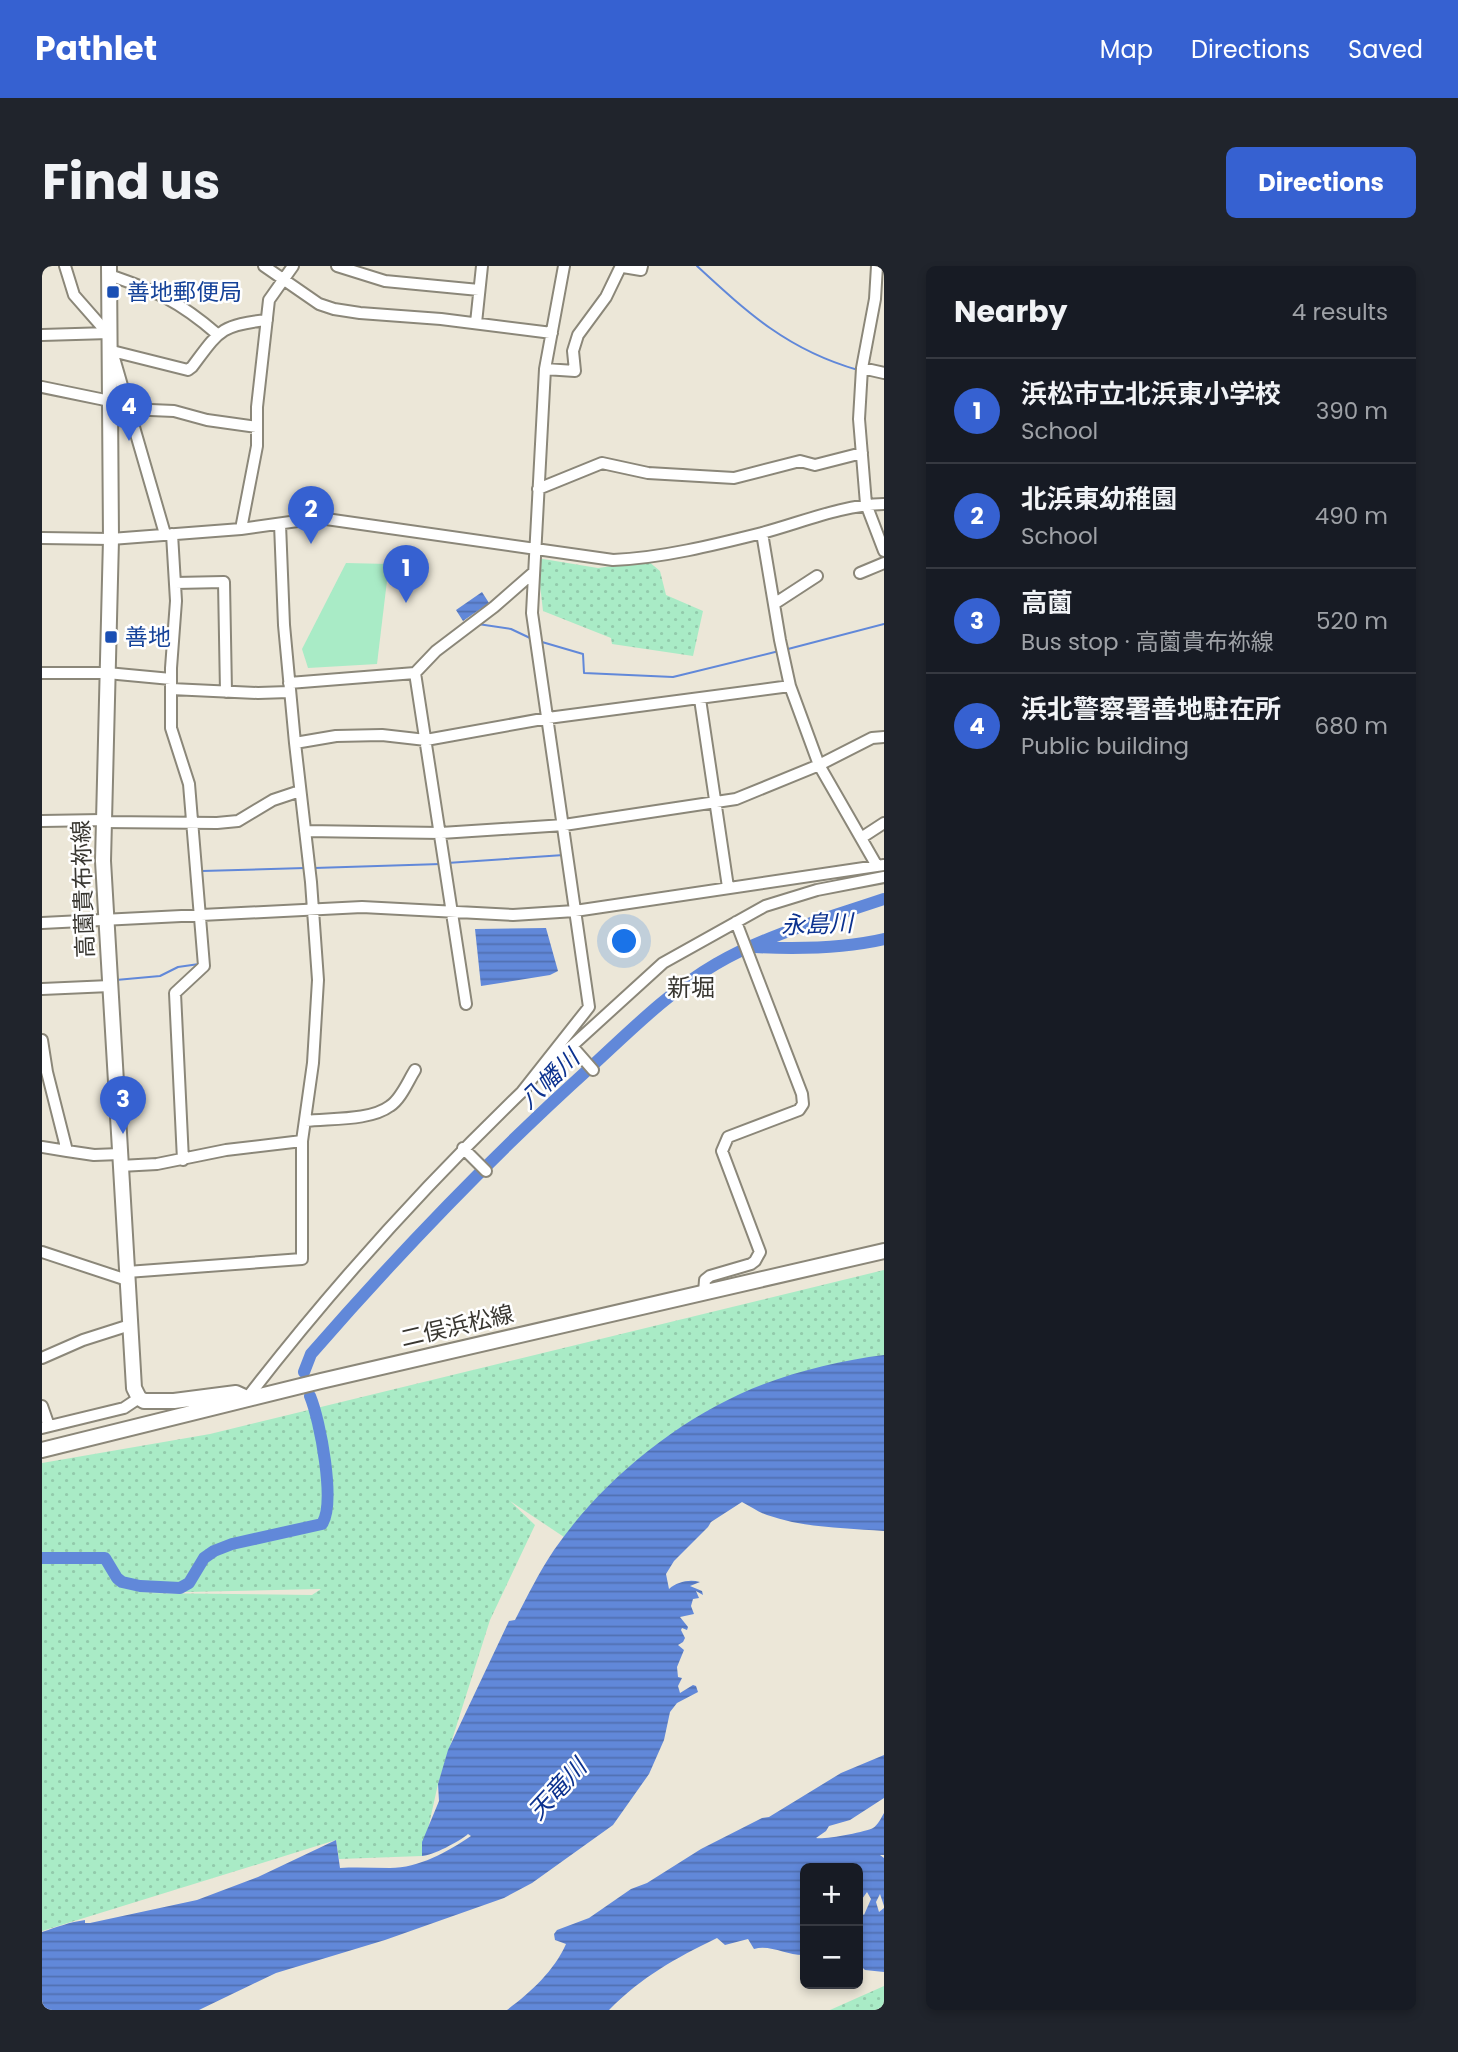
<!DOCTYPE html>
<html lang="en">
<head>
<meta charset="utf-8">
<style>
	body { margin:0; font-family:Poppins,"Noto Sans JP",sans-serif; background:#20242c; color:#f1f3f6 }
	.controls { position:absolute; right:21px; bottom:21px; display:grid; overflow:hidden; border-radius:10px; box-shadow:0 4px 10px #0003 }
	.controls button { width:63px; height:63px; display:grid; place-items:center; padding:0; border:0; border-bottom:2px solid #363941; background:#171b24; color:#f1f3f6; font:35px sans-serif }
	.you { position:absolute; left:583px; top:676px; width:24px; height:24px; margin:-18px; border:5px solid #fff; border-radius:50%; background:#1a73e8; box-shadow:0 0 0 10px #1a73e833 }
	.badge { display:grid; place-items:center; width:46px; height:46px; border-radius:50%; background:#3661d1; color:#fff; font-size:23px; font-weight:700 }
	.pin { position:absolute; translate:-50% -58px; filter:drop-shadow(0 2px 4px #0008) }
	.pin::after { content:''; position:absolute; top:37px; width:24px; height:21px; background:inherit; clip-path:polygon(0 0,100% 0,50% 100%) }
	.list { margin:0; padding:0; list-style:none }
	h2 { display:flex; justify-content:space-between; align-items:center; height:91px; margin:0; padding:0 28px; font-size:30px }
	h2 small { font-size:23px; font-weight:400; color:#9ea1a6 }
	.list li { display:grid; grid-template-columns:46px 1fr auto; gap:21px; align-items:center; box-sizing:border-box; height:105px; padding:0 28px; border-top:2px solid #363941 }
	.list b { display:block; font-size:26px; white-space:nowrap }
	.list p { margin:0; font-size:23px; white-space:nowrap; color:#9ea1a6 }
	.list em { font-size:23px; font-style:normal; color:#9ea1a6 }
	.map { position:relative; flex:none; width:842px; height:1744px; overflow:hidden; border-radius:10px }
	header { display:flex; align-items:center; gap:42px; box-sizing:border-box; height:98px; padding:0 35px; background:#3661d1; color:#fff }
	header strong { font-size:33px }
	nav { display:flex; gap:38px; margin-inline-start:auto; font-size:24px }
	.intro { display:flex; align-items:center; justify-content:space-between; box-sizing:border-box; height:168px; padding:0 42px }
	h1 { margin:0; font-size:49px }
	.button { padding:18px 32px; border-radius:10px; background:#3661d1; color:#fff; font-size:24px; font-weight:700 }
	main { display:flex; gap:42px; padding:0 42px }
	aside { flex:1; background:#171b24; border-radius:10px; box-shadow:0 4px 10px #0003 }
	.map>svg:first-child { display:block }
	.green { fill:url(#green-dots); fill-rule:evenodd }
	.pitch { fill:#a9ebc6 }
	.water { fill:url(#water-rules) }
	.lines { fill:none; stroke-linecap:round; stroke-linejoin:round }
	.stream { stroke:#6188d9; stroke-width:2 }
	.river { stroke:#6188d9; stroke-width:12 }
	.minor-casing { stroke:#8b8779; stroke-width:14 }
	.major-casing { stroke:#8b8779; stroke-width:18 }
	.minor { stroke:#fff; stroke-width:10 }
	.major { stroke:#fff; stroke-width:14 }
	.transit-dot { fill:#1a4fb4; stroke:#fff; stroke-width:2.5 }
	.labels { text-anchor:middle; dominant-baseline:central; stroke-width:5; stroke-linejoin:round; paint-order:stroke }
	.transit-label { font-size:23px; fill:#164399; stroke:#fff; text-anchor:start }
	.street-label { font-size:23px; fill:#393731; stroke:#fff }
	.water-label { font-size:24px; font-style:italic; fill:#0c328f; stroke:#fff }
	.neighbourhood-label { font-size:24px; fill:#393731; stroke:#fff }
</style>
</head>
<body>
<header>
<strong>Pathlet</strong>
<nav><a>Map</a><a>Directions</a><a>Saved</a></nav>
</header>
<div class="intro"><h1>Find us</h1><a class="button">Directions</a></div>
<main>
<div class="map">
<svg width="842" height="1744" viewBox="0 0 842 1744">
	<defs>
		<pattern id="green-dots" width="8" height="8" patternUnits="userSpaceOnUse" patternTransform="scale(1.75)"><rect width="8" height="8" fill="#a9ebc6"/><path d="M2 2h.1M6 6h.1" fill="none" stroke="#92caab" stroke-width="1.8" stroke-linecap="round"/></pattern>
		<pattern id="water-rules" width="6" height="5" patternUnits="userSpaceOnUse" patternTransform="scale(1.75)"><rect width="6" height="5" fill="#6188d9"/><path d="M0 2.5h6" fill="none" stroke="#5170b1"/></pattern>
	</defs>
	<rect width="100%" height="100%" fill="#ece7d8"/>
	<!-- green -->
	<path class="green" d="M495,292L556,302L606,295L618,305L624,329L661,345L651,390L570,378L569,372L501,345Z
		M842,1004V1098L576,1213L522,1271L468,1235L493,1259L448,1354L396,1518L380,1590L297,1593L294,1574L0,1665V1197L168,1168ZM279,1323L270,1329L98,1327Z
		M842,1720V1744H788Z"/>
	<!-- pitch -->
	<path class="pitch" d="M304,297L347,298L335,398L266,402L260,383Z"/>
	<!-- water -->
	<path class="water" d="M440,326L447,337L421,355L414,344Z
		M504,662L516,705L508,709L439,720L433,663Z
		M842,1089V1265C803,1262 762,1262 725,1249C716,1246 708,1240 700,1236L669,1256L666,1261L632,1295L624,1308L627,1323C635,1316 647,1313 658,1316L648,1320L660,1325L661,1329L654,1325L657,1332L651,1333L649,1340L652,1348L638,1351L646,1361L645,1364L640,1362L639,1364L643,1372L641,1376L636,1379L642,1384L635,1401L636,1411L640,1412L636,1420L638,1427L651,1419L654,1420L656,1426L635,1437L628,1446L622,1474L607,1508L571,1559L490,1617L462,1632L343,1674L234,1707L157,1744H0V1666C15,1661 28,1656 43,1654V1657H48L155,1634L216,1611L294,1574L298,1602C315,1601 331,1602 348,1602C377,1602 405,1586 429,1570L426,1568C418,1575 390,1590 380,1590V1576L397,1535L396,1518L406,1484L467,1355L473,1354C485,1331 497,1306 512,1284C557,1219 626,1161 698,1128C742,1108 794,1095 842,1089Z
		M842,1489V1532L808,1554L787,1560L784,1565L774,1572C781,1574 824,1566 831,1562C836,1559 839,1552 842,1547V1589H838L842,1592V1640L838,1628L834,1636L837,1646L842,1642V1706L823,1704L816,1697V1644L822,1649L829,1633L825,1626L820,1633L818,1629L816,1630V1602H763V1689C746,1690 728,1678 712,1683L706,1673L683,1679L675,1672C632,1693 601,1710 567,1744H465C489,1726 512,1705 524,1678L513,1674L512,1668L515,1664L547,1652L589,1623L605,1617L659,1583L720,1552L727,1551L799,1507Z"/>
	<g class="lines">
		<!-- stream -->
		<path class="stream" d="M655,0C707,48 746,84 816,104
			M436,358L469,363L488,372
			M500,376L541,388L542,407L631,411L737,385
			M746,383L842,358
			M405,597L522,589
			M272,602L399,598
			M160,605L263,602
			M74,714L118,710L136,701L157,698"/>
		<!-- river -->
		<path class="river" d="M713,681C755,683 800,683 842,673
			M262,1106L269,1088C357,987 451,889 551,799C589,764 629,724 674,698C726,668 786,652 842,633
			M0,1292H63L75,1312L80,1316L98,1320L138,1322L147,1317L162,1292L172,1285L190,1278L280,1258C294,1237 278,1154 268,1130"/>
		<defs>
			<path id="minor" d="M23,0L32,29L68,70
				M222,0L277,38L292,43L318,47L399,53L510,67
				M295,0L343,15L437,24
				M835,0L833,33L820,102L817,153L824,238L842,285
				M67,9C114,25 137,35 175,68
				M434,57L440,0
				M0,69L67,67
				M70,85L146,104L150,101C177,65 178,59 225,54
				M72,92L123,268
				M820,102L842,107
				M503,103L533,105L531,85L536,69L564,31L578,2L581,1L599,4L600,0
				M0,121L68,135
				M85,143L132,145L165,154L215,161
				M496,223L560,197L606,207L692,212L758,195L773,199L820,187
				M238,258L242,359L253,477
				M199,263L215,180V141L227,34L251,0
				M720,267L738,374L748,420L777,499L835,600
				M130,268L134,335L129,402V462L147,518L162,700L133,727L141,894
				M0,272L69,273L199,263L277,252L571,294C620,292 672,279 720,267C761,256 800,239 842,238
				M818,307L842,297
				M133,317L182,316L184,426
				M732,338L775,310
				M0,407H65L129,413
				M373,407L424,738
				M247,417L373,407L394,385L452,341L492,306
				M129,423L216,427L247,426
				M658,433L686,621
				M0,555L60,554
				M60,556L175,557L196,555L231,534L258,525
				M263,565L399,567L522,559L694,533L777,499L830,472L842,471
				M819,572L842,557
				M0,657L320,641L471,649L533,645L842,599
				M0,723L68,720
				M0,774L5,806L25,885L52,889L78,888
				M530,780L551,804
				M498,809L621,697L723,640L775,624L842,611
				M479,827L547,741L490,347L503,103L522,0
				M263,855C288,852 328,855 348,840C359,833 366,815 373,804
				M0,881L25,885
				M421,882L444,905
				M78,900L115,898L184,884L260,875
				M0,986L85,1014
				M85,1006L260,993V875L271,797L276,714L269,616L253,477L294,470L340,469L384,474L506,452L748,420
				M662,1027L663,1014L668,1010L709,998L713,995L718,986L680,885L686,871L757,844L761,838L760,828L694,656
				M0,1092L41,1074L88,1059
				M205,1132C290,1022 384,918 484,822
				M0,1140L7,1160
				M0,1162L82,1142L97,1132"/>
			<path id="major" d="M67,0L69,273L61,595L92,1122L97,1132L102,1135H132L194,1127L205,1132
				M0,1184L279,1115L842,985"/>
		</defs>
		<!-- minor casing -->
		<use href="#minor" class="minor-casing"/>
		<!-- major casing -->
		<use href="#major" class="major-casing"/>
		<!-- minor -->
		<use href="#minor" class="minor"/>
		<!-- major -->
		<use href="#major" class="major"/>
	</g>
	<!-- markers -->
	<g class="transit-dot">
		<rect x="64" y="19" width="14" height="14" rx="3.5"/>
		<rect x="62" y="364" width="14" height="14" rx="3.5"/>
	</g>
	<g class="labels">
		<!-- transit labels -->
		<g class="transit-label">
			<text x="85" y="26">善地郵便局</text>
			<text x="83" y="371">善地</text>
		</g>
		<!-- street labels -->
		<g class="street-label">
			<text transform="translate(41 623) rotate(-92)">高薗貴布祢線</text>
			<text transform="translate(415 1060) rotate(-13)">二俣浜松線</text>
		</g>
		<!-- water labels -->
		<g class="water-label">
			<text transform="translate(775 658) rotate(-2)">永島川</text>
			<text transform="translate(507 813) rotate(-44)">八幡川</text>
			<text transform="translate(515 1523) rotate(-47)">天竜川</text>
		</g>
		<!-- neighbourhood labels -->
		<g class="neighbourhood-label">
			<text x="649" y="721">新堀</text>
		</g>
	</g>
</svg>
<div class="controls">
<button>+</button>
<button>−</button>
</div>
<div class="you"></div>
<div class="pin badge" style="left:364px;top:337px">1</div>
<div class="pin badge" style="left:269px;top:278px">2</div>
<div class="pin badge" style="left:81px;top:868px">3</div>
<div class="pin badge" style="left:87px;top:175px">4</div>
</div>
<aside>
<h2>Nearby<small>4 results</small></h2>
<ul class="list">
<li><span class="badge">1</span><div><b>浜松市立北浜東小学校</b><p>School</p></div><em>390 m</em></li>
<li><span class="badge">2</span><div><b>北浜東幼稚園</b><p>School</p></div><em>490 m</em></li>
<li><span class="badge">3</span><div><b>高薗</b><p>Bus stop · 高薗貴布祢線</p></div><em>520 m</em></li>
<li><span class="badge">4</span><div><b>浜北警察署善地駐在所</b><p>Public building</p></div><em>680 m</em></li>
</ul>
</aside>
</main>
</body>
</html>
